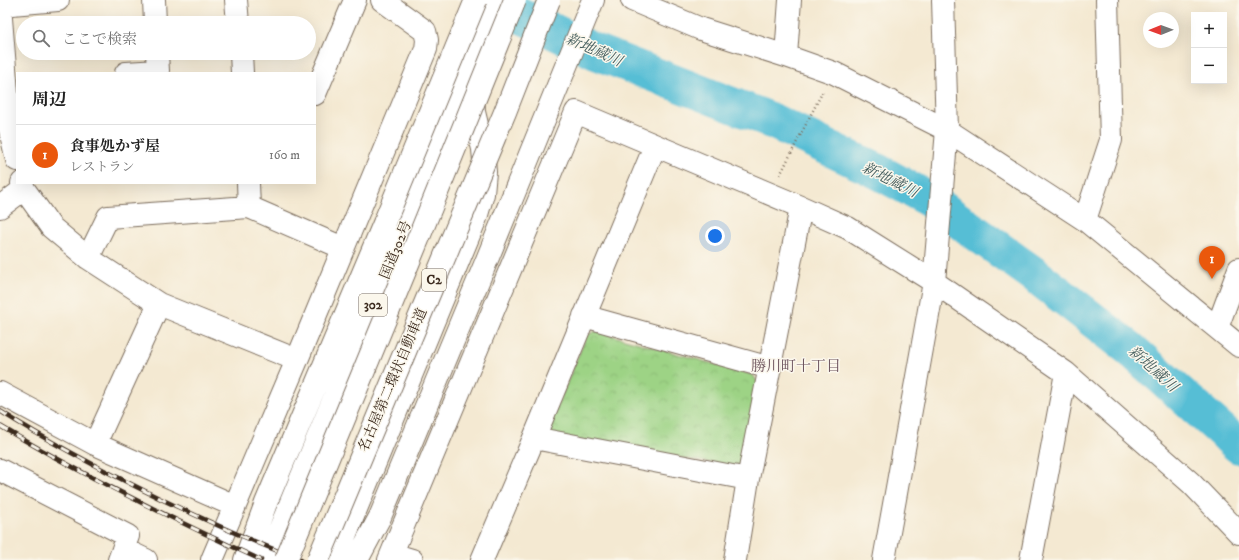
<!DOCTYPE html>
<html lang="ja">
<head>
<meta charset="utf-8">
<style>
	body { margin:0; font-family:"IM FELL DW Pica","Noto Serif JP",serif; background:#f2f2f2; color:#222 }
	.controls { position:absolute; right:12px; top:12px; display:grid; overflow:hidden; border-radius:0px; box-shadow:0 4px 16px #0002 }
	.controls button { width:36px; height:36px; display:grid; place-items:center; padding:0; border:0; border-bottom:1px solid #e0e0e0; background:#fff; color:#222; font:20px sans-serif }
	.compass { position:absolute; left:1143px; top:12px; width:36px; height:36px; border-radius:50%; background:#fff; box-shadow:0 4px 16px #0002; rotate:269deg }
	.you { position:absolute; left:715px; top:236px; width:14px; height:14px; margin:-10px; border:3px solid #fff; border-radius:50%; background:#1a73e8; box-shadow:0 0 0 6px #1a73e833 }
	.badge { display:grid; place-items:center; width:26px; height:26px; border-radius:50%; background:#ea580c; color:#fff; font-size:13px; font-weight:700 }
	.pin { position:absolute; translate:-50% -33px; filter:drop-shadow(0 1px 2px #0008) }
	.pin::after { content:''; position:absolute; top:21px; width:14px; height:12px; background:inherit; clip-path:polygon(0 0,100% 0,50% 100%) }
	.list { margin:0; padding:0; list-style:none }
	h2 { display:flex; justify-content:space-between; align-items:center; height:52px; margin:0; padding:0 16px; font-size:17px }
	h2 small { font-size:13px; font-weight:400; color:#767676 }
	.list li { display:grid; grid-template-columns:26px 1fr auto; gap:12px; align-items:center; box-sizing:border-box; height:60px; padding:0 16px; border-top:1px solid #e0e0e0 }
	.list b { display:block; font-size:15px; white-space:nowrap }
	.list p { margin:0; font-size:13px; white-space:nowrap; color:#767676 }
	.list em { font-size:13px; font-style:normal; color:#767676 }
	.icon { flex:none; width:22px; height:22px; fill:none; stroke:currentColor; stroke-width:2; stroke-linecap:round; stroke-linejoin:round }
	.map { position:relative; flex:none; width:1239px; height:560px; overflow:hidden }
	.search { position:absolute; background:#fff; box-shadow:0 4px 16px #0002; left:16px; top:16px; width:300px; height:44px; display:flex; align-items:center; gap:10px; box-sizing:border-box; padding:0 14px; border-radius:22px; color:#767676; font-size:15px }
	.panel { position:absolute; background:#fff; box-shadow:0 4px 16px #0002; left:16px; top:72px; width:300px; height:112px; border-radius:0px }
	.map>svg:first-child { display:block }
	.park { fill:url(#park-crowns); stroke:#6c7e52 }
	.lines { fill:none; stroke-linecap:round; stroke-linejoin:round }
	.river { stroke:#57bed5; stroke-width:36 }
	.minor-casing { stroke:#7c6d5d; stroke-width:24 }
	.highway-casing { stroke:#7c6d5d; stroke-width:24 }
	.path { stroke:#7c6d5d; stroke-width:2.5; stroke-dasharray:1 3; stroke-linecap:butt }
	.minor { stroke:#fff; stroke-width:22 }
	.highway { stroke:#fff; stroke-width:22 }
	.rail-casing { stroke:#3b2a1e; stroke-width:4.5 }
	.rail { stroke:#fbf7ec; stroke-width:3; stroke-dasharray:9; stroke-linecap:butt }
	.highway-bridge-casing { stroke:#7c6d5d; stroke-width:24; stroke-linecap:butt }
	.highway-bridge { stroke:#fff; stroke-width:22 }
	.labels { text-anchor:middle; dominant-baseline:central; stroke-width:3; stroke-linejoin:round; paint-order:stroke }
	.shield { fill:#fbf7ec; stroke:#75685c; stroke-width:1 }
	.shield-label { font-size:13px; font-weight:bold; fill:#3b2a1e }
	.street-label { font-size:14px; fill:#3b2a1e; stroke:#fbf7ec }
	.water-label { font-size:15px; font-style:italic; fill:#455e5e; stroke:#fbf7ec }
	.neighbourhood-label { font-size:15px; fill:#6d545e; stroke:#fbf7ec }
</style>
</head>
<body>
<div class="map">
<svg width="1239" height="560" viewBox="0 0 1239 560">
	<defs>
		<pattern id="park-crowns" width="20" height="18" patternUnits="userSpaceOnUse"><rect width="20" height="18" fill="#9dd385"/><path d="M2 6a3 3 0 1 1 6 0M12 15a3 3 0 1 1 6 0" fill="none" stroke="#88b572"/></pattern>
	</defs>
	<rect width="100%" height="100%" fill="#fbf7ec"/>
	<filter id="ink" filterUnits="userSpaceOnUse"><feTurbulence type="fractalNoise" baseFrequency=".025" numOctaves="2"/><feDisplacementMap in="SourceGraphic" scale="8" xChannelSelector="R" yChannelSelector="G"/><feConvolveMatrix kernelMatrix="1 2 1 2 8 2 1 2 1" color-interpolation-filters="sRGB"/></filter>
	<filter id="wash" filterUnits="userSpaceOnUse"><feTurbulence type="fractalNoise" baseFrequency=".012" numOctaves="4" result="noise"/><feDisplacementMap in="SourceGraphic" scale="16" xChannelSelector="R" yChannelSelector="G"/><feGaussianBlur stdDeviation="0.9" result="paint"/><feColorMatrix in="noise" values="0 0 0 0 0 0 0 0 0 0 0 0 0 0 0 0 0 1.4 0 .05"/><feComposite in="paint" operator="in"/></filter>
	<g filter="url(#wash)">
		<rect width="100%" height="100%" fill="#f4e9d2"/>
		<!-- park -->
		<path class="park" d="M596,331L753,375L758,383L744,462L735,467L553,436L548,428L587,335Z"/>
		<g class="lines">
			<!-- river -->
			<path class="river" d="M489,0L596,52L768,119L877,171L927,198L1035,275L1129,348L1239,446"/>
		</g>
	</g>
	<g filter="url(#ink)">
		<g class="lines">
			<defs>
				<path id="minor" d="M154,0L155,23
					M236,0L238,23
					M632,0L701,29L786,56L834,73L947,130L1085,220L1239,346
					M0,5L58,0
					M0,6L10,130L17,160
					M241,53L242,73
					M786,56L790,0
					M126,73L158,71L157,53
					M315,94L355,0
					M22,183L24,189L51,227L88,258L159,304L297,360
					M248,183L249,207
					M0,207L24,189
					M1085,220L1111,140L1107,0
					M88,258L108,217L249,207L343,248
					M584,316L770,368
					M1217,328L1239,269
					M0,393L95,444L235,506
					M534,438L748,479
					M95,444L159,304
					M0,470L128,536L119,560
					M123,549L146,560
					M392,554L412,560
					M212,560L297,360L426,49L427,40L425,31L382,0
					M389,560L576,112L801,207L848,228L934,282L1066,373L1191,483L1239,533
					M482,560L534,438L655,146
					M735,560L748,479L801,207
					M884,560L934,282L947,130L943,0
					M1031,560L1066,373"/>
				<path id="highway" d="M245,560L266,503L385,221
					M267,560L445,131L498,0
					M335,560L476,218L483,194L485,172L483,149L474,112L473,94
					M357,560L380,517L486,262L593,0"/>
			</defs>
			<!-- minor casing -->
			<use href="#minor" class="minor-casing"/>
			<!-- highway casing -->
			<use href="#highway" class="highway-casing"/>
			<!-- path -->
			<path class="path" d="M780,175L823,91"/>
			<!-- minor -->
			<use href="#minor" class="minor"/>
			<!-- highway -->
			<use href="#highway" class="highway"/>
			<defs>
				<path id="rail" d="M0,411C52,444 106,472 161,499C207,521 253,542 301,560
					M0,426C84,476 172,519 261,560"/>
			</defs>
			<!-- rail casing -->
			<use href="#rail" class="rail-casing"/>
			<!-- rail -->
			<use href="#rail" class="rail"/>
			<defs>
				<path id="highway-bridge" d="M385,221L476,0
					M286,560L419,237L515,0
					M318,560L505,112L549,0"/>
			</defs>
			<!-- highway-bridge casing -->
			<use href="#highway-bridge" class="highway-bridge-casing"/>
			<!-- highway-bridge -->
			<use href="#highway-bridge" class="highway-bridge"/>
		</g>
	</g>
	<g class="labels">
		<!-- shield labels -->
		<g class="shield">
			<rect x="422" y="269" width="24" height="22" rx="3"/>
			<rect x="359" y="294" width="28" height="22" rx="3"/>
		</g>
		<g class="shield-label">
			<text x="434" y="280">C2</text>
			<text x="373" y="305">302</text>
		</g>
		<!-- street labels -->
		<g class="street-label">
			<text transform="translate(396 250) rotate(-68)">国道302号</text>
			<text transform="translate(393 380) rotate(-67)">名古屋第二環状自動車道</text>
		</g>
		<!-- water labels -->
		<g class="water-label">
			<text transform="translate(594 50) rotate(24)">新地蔵川</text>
			<text transform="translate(890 180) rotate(27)">新地蔵川</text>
			<text transform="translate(1153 369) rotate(42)">新地蔵川</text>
		</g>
		<!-- neighbourhood labels -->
		<g class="neighbourhood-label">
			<text x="796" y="366">勝川町十丁目</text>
		</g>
	</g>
</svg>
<div class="controls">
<button>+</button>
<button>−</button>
</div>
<svg class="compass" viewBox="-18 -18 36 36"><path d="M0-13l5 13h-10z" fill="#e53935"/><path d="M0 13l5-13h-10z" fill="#767676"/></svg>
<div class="you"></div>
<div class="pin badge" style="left:1212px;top:279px">1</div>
<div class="search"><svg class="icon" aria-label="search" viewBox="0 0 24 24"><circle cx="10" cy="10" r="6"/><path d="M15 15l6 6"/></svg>ここで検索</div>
<section class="panel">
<h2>周辺<small></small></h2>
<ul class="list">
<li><span class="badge">1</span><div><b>食事処かず屋</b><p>レストラン</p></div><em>160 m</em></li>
</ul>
</section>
</div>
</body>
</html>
